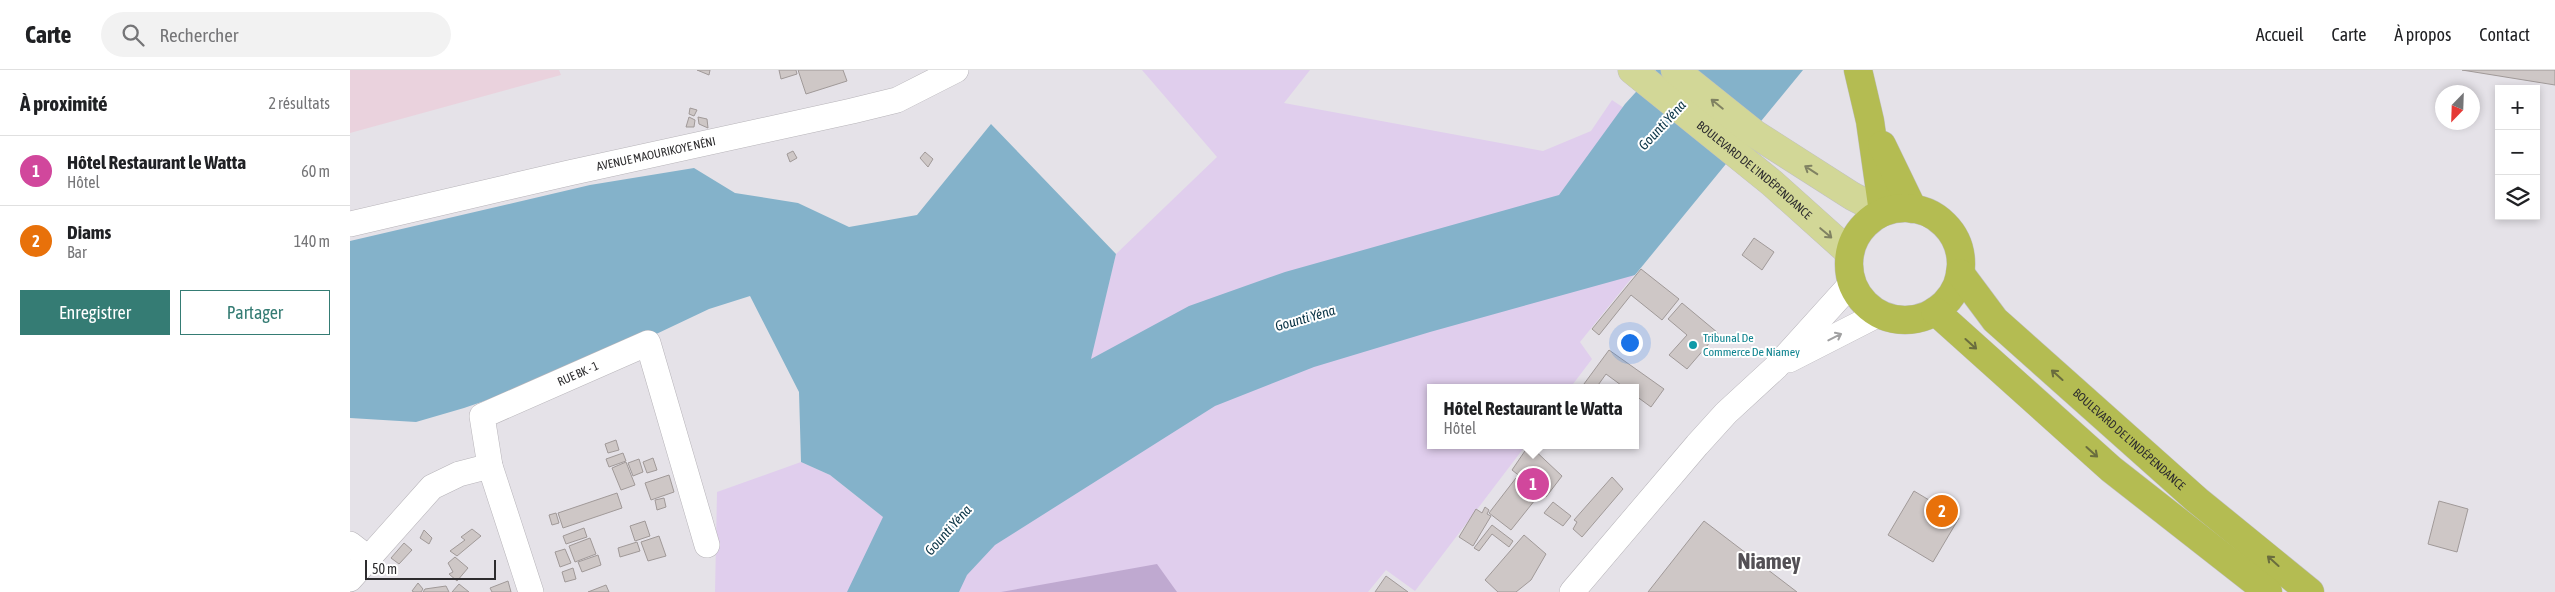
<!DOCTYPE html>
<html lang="fr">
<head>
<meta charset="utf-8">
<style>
	body { margin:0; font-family:"Asap Condensed",sans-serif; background:#f2f2f2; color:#202124 }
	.controls { position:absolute; right:15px; top:15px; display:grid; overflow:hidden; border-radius:0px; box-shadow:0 2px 8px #0003 }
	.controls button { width:45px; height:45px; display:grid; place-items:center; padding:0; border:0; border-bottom:1px solid #e0e0e0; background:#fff; color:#202124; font:25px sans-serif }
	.compass { position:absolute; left:2085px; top:15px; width:45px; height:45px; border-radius:50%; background:#fff; box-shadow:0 2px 8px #0003; rotate:203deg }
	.scale { position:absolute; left:15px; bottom:12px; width:131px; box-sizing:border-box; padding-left:5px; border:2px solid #2d2c2e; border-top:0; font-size:14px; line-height:18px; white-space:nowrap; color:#2d2c2e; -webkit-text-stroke:4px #fff; paint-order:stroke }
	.you { position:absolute; left:1279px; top:272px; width:18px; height:18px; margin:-12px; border:4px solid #fff; border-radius:50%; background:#1a73e8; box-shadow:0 0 0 8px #1a73e833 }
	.badge { display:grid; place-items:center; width:32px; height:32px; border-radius:50%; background:#357c74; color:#fff; font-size:16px; font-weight:700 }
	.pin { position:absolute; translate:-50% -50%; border:2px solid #fff; box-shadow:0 1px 5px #0006 }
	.popup { position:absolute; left:1077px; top:314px; width:212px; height:65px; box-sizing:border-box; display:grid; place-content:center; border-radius:0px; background:#fff; filter:drop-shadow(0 1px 4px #0005); font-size:16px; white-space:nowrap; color:#757577 }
	.popup b { font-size:19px; color:#202124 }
	.popup::after { content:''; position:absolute; left:50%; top:100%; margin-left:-10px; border:10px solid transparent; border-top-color:#fff }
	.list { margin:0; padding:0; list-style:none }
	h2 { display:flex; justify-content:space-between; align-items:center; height:65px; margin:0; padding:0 20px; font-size:21px }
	h2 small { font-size:16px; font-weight:400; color:#757577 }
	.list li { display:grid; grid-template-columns:32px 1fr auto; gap:15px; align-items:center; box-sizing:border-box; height:70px; padding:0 20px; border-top:1px solid #e0e0e0 }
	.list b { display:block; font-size:19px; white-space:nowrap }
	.list p { margin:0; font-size:16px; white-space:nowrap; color:#757577 }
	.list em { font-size:16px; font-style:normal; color:#757577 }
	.actions { display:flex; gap:10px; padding:15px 20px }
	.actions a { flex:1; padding:11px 0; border:1px solid #357c74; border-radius:0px; text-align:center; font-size:18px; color:#357c74 }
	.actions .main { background:#357c74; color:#fff }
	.icon { flex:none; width:28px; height:28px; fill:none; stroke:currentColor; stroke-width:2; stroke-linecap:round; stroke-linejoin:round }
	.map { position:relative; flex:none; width:2205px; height:522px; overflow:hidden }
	header { display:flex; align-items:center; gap:30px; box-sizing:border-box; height:70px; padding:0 25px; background:#fff; border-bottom:1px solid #e0e0e0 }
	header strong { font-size:24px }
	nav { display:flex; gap:28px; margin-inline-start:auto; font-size:18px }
	.search { width:350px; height:45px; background:#f2f2f2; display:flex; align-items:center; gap:12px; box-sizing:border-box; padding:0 18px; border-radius:28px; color:#757577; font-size:19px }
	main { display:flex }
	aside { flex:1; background:#fff }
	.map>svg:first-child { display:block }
	.education { fill:#ead2dd }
	.green { fill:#e0ceed }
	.forest { fill:#bfa9d0 }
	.water { fill:#84b2ca }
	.building { fill:#cec7c6; stroke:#a09998 }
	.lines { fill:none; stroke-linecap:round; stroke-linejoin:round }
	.minor-casing { stroke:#b7b4b9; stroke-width:26 }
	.major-casing { stroke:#c0c0c0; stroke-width:29 }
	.highway-casing { stroke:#c0c0c0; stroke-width:29 }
	.minor { stroke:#fff; stroke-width:25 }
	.major { stroke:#d2d797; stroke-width:28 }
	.highway { stroke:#b4bc52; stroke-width:28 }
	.oneway { stroke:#808262 }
	.oneway2 { stroke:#a0a0a1 }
	.oneway3 { stroke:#6a6d3e }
	.culture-dot { fill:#0f9aa8; stroke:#fff; stroke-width:2 }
	.labels { text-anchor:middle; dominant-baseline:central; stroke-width:4; stroke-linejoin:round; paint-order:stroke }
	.street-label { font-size:12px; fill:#2d2c2e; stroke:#fff }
	.culture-label { font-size:12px; fill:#0d838f; stroke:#fff; text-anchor:start }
	.water-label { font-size:14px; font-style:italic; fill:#0a3446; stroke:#fff }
	.town-label { font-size:22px; font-weight:bold; fill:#535055; stroke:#fff }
</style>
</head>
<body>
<header>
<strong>Carte</strong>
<div class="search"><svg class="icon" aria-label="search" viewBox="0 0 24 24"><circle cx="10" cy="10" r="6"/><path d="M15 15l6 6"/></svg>Rechercher</div>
<nav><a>Accueil</a><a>Carte</a><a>À propos</a><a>Contact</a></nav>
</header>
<main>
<aside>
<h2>À proximité<small>2 résultats</small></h2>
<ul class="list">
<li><span class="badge" style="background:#d1479c">1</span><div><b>Hôtel Restaurant le Watta</b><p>Hôtel</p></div><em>60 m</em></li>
<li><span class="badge" style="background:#e8710a">2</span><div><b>Diams</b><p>Bar</p></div><em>140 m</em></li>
</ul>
<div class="actions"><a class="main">Enregistrer</a><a>Partager</a></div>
</aside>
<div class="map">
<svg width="2205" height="522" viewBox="0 0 2205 522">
	<rect width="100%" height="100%" fill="#e5e2e8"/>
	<!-- education -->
	<path class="education" d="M0,0H209L211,5L0,63Z"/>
	<!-- green -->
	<path class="green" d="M792,0H960L934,33L1193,81L1241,61L1262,30L1368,101L1230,272L1242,289L1220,318H1080V375H1176L1065,521L1036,500L1018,522H365L367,422L451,392L480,405L533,447L740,289L766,184L867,87Z"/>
	<!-- forest -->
	<path class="forest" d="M807,494L827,522H651Z"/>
	<!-- water -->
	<path class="water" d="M1306,0H1453L1285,205L1080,262L964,297L865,336L645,475L617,505L609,522H497L533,447L480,405L451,392L449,322L400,226L359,239L245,293L114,338L66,352L0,348V171L240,115L344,98L385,123L448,133L499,157L567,145L641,54L766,184L741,289L839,236L935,202L1209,125L1275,34Z"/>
	<!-- building -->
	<path class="building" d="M347,0H360L359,5Z
		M429,0H446L447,4L431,9Z
		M448,0H493L497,11L456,24Z
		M2112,0H2205V15Z
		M340,38L347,40L344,46L339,44Z
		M339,47L345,50L344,57H336Z
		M348,47L357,49L358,58L349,54Z
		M443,81L447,88L440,92L437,84Z
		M575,82L583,89L578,97L570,88Z
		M1404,168L1424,182L1412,200L1392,185Z
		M1291,199L1329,229L1312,250L1281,225L1249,265L1242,259Z
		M1332,233L1368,263L1337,299L1319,285L1337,265L1318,249Z
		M1259,280L1314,319L1301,337L1286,326V318H1275L1256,304L1246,318H1231Z
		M266,370L269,380L258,383L255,374Z
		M1179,375L1212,406L1196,427L1162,400Z
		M273,383L276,391L259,397L256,389Z
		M303,388L307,400L297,403L293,392Z
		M289,389L293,402L283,406L278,393Z
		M276,392L285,415L271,420L262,398Z
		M319,405L324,422L301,430L295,413Z
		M1262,407L1273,419L1232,467L1223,459L1227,452L1224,450Z
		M1166,408L1189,425L1161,460L1139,443Z
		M1564,421L1609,448L1583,492L1538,465Z
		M267,423L272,438L213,458L208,443Z
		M314,428L316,437L307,440L305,430Z
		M2089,431L2118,439L2107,482L2078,474Z
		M1203,432L1221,446L1213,456L1194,443Z
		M1135,437L1139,440L1137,444L1141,446L1123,476L1109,467L1126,439L1132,443Z
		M206,443L209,453L202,455L199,445Z
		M295,451L300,466L285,471L280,456Z
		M1354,451L1447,522H1298Z
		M1142,455L1163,471L1159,477L1142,464L1129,481L1124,478Z
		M234,458L237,467L216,474L213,466Z
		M122,459L131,466L107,486L100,481L115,470L111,467Z
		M74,460L82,468L79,474L70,468Z
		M1174,465L1196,484L1181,510L1166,522H1148L1135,510Z
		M309,466L316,486L298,491L291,472Z
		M240,468L246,484L225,492L219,476Z
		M287,472L290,481L270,487L268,478Z
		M54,473L62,480L49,494L41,488Z
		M215,479L221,493L210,497L205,482Z
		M248,485L251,495L232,502L228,492Z
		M105,487L118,498L107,511L99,504L103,502L98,493Z
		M223,498L226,509L215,512L212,502Z
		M1036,506L1058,522H1025Z
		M158,511L161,522H142L140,518Z
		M68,513L73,519L71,522H64L62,521Z
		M109,514L119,522H102Z
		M256,515L259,522H238Z
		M96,516L99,522H73L75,519Z"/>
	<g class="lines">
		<defs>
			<g id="minor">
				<path id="s1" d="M0,154L219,103L502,41L547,30L606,0"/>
				<path d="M1439,290L1529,244"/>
				<path d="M0,474L18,488"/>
				<path d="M0,509L82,417L109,404L140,396"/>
				<path id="s2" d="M181,522L140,396L132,346L298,273L357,475"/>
				<path d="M1222,522L1347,375L1376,343L1426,297L1502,213"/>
			</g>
			<g id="major">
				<path id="s3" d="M1282,0L1422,113L1500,183"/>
				<path d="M1325,0L1405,64L1502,126L1533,142"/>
			</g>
			<g id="highway">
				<path d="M1508,0L1520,51L1533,142"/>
				<path d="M1532,75L1563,139"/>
				<circle cx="1555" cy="194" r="56"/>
				<path id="s4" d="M1610,203L1645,250L1847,430L1960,522"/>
				<path d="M1585,241L1761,399L1918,522"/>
			</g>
		</defs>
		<!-- minor casing -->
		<use href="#minor" class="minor-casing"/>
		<!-- major casing -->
		<use href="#major" class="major-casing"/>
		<!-- highway casing -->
		<use href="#highway" class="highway-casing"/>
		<!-- minor -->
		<use href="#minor" class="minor"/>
		<!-- major -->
		<use href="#major" class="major"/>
		<!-- highway -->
		<use href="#highway" class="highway"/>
	</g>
	<!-- one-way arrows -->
	<defs><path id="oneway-shaft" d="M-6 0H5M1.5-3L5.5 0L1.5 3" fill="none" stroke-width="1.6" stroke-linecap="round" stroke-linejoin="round" transform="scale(1.25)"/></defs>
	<g class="oneway">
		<use href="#oneway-shaft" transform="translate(1367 34) rotate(-141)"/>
		<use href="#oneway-shaft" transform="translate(1461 100) rotate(-147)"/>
		<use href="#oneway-shaft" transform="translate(1476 163) rotate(40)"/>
	</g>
	<use class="oneway2" href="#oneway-shaft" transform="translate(1485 267) rotate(-27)"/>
	<g class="oneway3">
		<use href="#oneway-shaft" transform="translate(1621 274) rotate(42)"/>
		<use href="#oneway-shaft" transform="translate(1707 305) rotate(-138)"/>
		<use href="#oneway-shaft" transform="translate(1742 382) rotate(42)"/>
		<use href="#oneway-shaft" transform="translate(1923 491) rotate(-138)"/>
	</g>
	<!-- markers -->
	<circle class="culture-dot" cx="1343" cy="275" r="5"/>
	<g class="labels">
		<!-- street labels -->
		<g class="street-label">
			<text stroke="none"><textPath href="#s1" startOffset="314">AVENUE MAOURIKOYE NÉNI</textPath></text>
			<text stroke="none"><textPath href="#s3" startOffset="158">BOULEVARD DE L'INDÉPENDANCE</textPath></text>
			<text stroke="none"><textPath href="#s2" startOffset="288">RUE BK - 1</textPath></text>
			<text stroke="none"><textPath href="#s4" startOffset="238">BOULEVARD DE L'INDÉPENDANCE</textPath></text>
		</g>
		<!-- culture labels -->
		<g class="culture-label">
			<text x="1353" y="268">Tribunal De<tspan x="1353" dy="14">Commerce De Niamey</tspan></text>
		</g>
		<!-- water labels -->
		<g class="water-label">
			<text transform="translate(1312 55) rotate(-47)">Gounti Yéna</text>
			<text transform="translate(955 248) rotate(-16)">Gounti Yéna</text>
			<text transform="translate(598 460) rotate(-48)">Gounti Yéna</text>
		</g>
		<!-- town labels -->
		<g class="town-label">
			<text x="1419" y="491">Niamey</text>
		</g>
	</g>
</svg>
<div class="controls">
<button>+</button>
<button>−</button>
<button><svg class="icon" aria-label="layers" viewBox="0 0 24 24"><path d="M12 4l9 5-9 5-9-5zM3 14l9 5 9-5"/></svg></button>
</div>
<svg class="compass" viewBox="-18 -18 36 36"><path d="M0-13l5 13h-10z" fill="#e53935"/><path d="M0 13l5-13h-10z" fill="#757577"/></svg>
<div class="scale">50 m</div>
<div class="you"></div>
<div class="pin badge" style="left:1183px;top:414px;background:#d1479c">1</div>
<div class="popup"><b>Hôtel Restaurant le Watta</b>Hôtel</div>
<div class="pin badge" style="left:1592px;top:441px;background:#e8710a">2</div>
</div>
</main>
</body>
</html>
